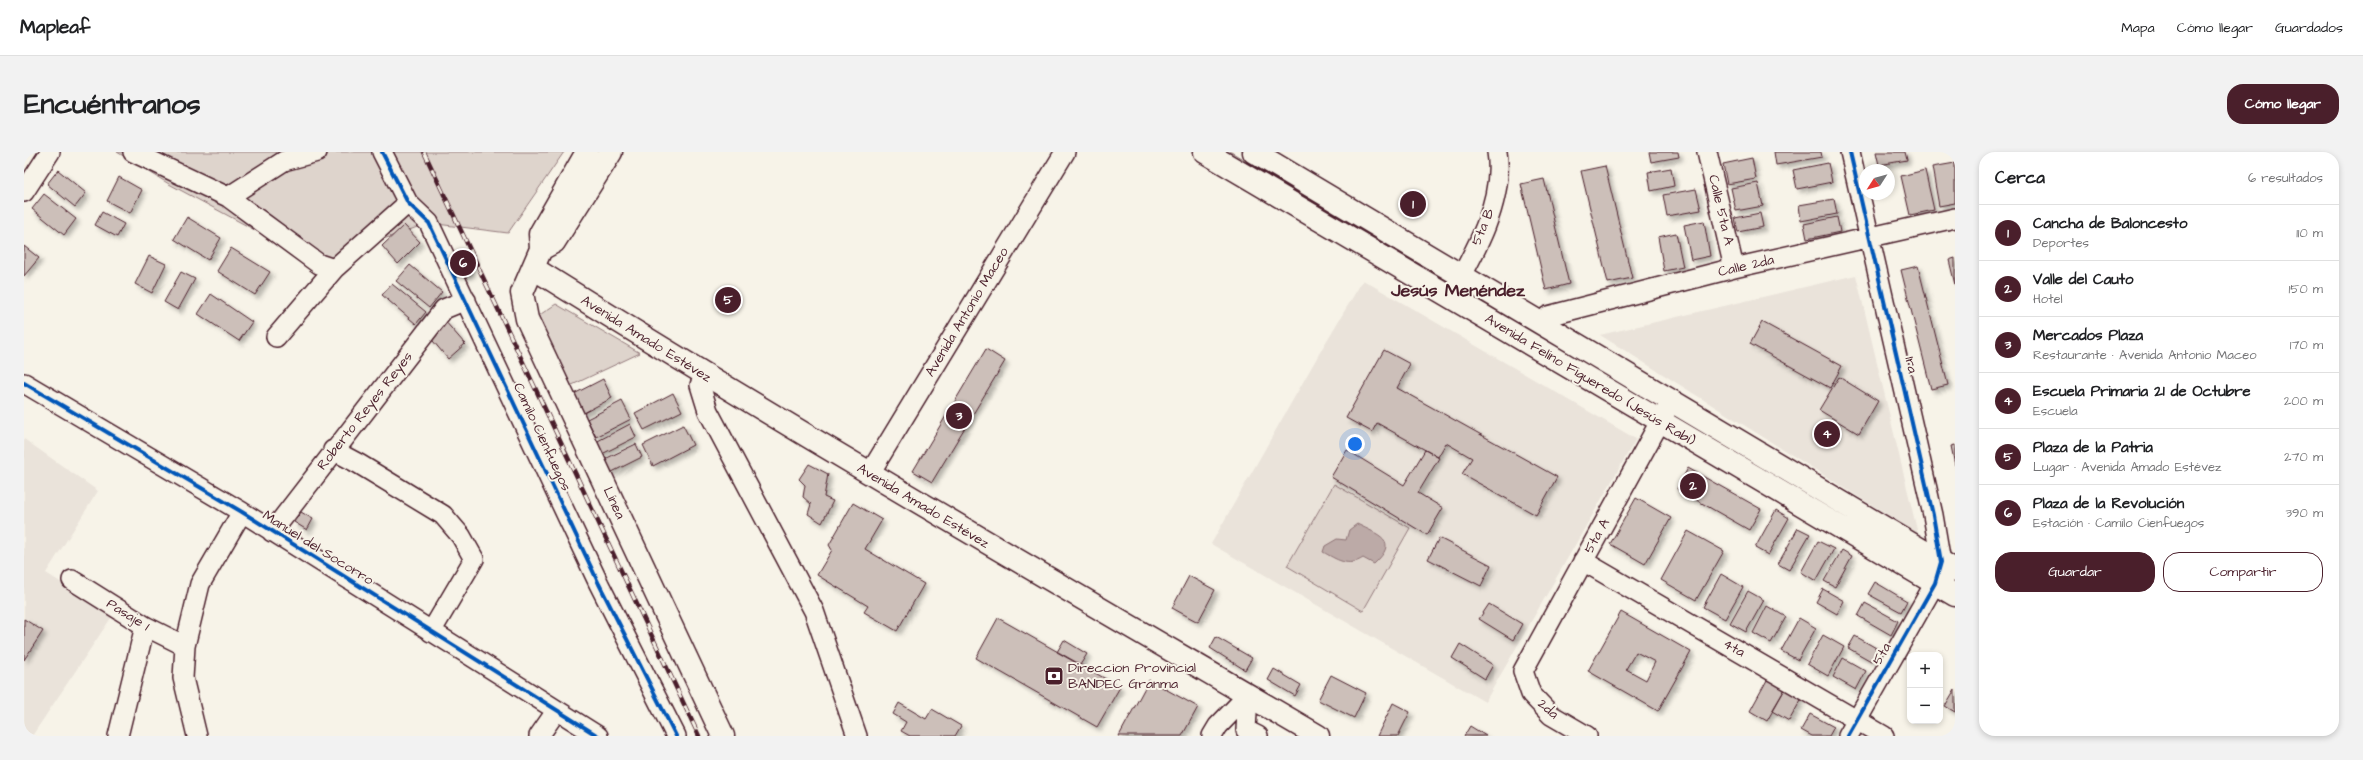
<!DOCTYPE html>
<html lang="es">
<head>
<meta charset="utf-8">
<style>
	body { margin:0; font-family:"Architects Daughter",sans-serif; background:#f2f2f2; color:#202124 }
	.controls { position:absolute; right:12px; bottom:12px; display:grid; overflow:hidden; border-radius:8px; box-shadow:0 2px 6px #0003 }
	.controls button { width:36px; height:36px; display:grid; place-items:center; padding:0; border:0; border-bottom:1px solid #e0e0e0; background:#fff; color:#202124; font:20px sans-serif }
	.compass { position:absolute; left:1835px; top:12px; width:36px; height:36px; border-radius:50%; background:#fff; box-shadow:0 2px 6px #0003; rotate:234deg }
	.you { position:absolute; left:1331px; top:292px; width:14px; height:14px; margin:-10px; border:3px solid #fff; border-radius:50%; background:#1a73e8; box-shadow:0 0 0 6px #1a73e833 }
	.badge { display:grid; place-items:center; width:26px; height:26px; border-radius:50%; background:#4a1f2b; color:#fff; font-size:13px; font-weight:700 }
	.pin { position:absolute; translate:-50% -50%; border:2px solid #fff; box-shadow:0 1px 4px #0006 }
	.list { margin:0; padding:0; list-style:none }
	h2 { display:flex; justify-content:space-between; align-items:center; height:52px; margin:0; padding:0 16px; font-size:17px }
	h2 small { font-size:13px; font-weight:400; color:#757577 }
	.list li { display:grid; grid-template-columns:26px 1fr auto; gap:12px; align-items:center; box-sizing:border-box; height:56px; padding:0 16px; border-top:1px solid #e0e0e0 }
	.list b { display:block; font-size:15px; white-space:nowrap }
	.list p { margin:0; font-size:13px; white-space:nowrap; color:#757577 }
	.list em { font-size:13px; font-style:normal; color:#757577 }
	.actions { display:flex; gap:8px; padding:12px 16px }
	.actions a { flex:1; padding:9px 0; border:1px solid #4a1f2b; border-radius:16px; text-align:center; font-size:14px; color:#4a1f2b }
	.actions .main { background:#4a1f2b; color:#fff }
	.map { position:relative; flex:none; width:1931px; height:584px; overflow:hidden; border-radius:16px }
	header { display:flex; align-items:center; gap:24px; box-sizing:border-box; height:56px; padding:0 20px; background:#fff; border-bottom:1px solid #e0e0e0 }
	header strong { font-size:19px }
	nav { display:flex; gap:22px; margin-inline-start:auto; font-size:14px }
	.intro { display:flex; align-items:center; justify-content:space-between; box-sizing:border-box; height:96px; padding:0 24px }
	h1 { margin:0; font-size:28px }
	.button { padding:10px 18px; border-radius:16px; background:#4a1f2b; color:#fff; font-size:14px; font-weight:700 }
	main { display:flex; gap:24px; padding:0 24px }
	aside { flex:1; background:#fff; border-radius:16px; box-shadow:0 2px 6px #0003 }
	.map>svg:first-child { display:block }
	.built { fill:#eae3da }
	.green { fill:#ded4cc; stroke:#947a7c }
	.water { fill:#bcaaa7; stroke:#8e7275 }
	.building { fill:#ccbfb9; stroke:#4a1f2b; fill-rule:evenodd; filter:url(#shadow) }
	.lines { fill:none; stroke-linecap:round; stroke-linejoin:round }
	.minor-casing { stroke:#4a1f2b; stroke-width:22 }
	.major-casing { stroke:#4a1f2b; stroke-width:25 }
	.minor { stroke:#f7f3e8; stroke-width:19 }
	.major { stroke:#f7f3e8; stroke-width:22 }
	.rail-casing { stroke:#4a1f2b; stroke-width:4.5 }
	.rail { stroke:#f7f3e8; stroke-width:3; stroke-dasharray:9; stroke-linecap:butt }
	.cycleway-casing { stroke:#f7f3e8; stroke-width:6 }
	.cycleway { stroke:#0057b8; stroke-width:4 }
	.labels { text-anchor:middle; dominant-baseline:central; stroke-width:4; stroke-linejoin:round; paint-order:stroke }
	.street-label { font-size:14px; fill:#4a1f2b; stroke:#f7f3e8 }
	.poi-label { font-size:14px; fill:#4a1f2b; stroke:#f7f3e8; text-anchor:start }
	.district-label { font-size:18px; font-weight:bold; fill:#4a1f2b; stroke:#f7f3e8 }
</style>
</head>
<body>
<header>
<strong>Mapleaf</strong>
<nav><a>Mapa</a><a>Cómo llegar</a><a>Guardados</a></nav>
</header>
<div class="intro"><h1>Encuéntranos</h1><a class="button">Cómo llegar</a></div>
<main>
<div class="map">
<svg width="1931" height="584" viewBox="0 0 1931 584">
	<defs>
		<filter id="shadow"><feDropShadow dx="3.5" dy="3.5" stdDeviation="2" flood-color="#0004"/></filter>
	</defs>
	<rect width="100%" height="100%" fill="#f7f3e8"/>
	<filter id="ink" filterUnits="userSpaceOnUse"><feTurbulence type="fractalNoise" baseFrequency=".025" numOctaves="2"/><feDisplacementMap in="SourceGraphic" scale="8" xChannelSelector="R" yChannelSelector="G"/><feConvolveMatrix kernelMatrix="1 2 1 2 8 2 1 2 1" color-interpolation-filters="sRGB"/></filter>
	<g filter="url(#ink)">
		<!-- built -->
		<path class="built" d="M1832,123L1894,382L1576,183Z
			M1339,128L1612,287L1461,550L1187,392L1299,195Z
			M0,287L74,339L22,421L89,463L8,584H0Z"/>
		<!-- green -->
		<path class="green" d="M93,0H540L484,81L405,71L348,91L299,120L242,84L145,32Z
			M1200,0H1207L1402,117L1399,121Z
			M532,152L616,201L546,234L514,169L517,162Z
			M1310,332L1386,376L1339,459L1263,414Z"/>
		<!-- water -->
		<path class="water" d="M1333,372C1355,383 1376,388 1350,412L1339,406C1324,416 1312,407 1299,400L1301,394L1313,387L1322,388L1325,378Z"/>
		<!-- building -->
		<path class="building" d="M1625,0H1654L1655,5L1627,10Z
			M1750,0H1797L1798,5L1752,13Z
			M1852,0H1881L1883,8L1855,13Z
			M1728,6L1732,27L1703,32L1699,12Z
			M1804,11L1808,30L1773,37L1769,18Z
			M1931,11V51L1915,54L1908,15Z
			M1581,14L1608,126L1584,131L1557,19Z
			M1647,16L1650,34L1627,39L1624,20Z
			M34,18L62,41L51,55L23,32Z
			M1901,18L1910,58L1886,63L1877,24Z
			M95,25L118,38L106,61L83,49Z
			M1520,27L1545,132L1522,138L1497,32Z
			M1734,31L1739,54L1712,59L1707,36Z
			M1672,37L1677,58L1643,64L1639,43Z
			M20,42L52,67L40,83L8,57Z
			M1810,47L1813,62L1777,69L1775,53Z
			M78,60L100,72L93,85L71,73Z
			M1736,61L1739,75L1714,80L1711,66Z
			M163,65L197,86L184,108L150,87Z
			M1813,65L1816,80L1783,87L1780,72Z
			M1680,69L1686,104L1667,108L1660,73Z
			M380,73L396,90L374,112L358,94Z
			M1652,81L1659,115L1640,119L1634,85Z
			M0,94L15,106L0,124Z
			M207,96L246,120L231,143L193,119Z
			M437,98L448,121L440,124L430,102Z
			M125,104L142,112L128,141L111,132Z
			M1931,106V133L1925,108Z
			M386,113L418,140L405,156L372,129Z
			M1894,114L1924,233L1907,237L1877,118Z
			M157,120L171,127L154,158L140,150Z
			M368,132L402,160L392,172L358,143Z
			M187,142L228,170L215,189L174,162Z
			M421,169L441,192L424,207L404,183Z
			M1738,170L1818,214L1806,236L1726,192Z
			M962,197L981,209L908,330L889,319Z
			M1360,198L1386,212L1373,236L1533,325L1512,363L1438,322L1448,306L1422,291L1414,305L1353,271L1348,280L1322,266Z
			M1815,225L1854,249L1835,282L1795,258Z
			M579,227L588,246L556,263L546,244Z
			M649,241L658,259L620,278L611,261Z
			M598,249L607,267L572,285L563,267Z
			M606,272L612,285L576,303L570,291Z
			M659,273L669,293L629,314L619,293Z
			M612,292L618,305L586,321L579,308Z
			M1931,293V313L1927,294Z
			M1323,298L1380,333L1401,298L1415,306L1394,341L1419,356L1403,383L1307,325Z
			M785,312L804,322L800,345L809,349L798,371L784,362L787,352L779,345L781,333L775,327Z
			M1664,316L1737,357L1725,378L1653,337Z
			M1612,346L1647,366L1621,412L1586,392Z
			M829,351L858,368L841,397L900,432L873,479L840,460L844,454L793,423L808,398L805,393Z
			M1752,358L1765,366L1744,403L1731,396Z
			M277,360L289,367L283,378L270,370Z
			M1774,376L1786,382L1765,418L1754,412Z
			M1664,379L1700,399L1672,448L1637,428Z
			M1415,386L1467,413L1457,434L1404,407Z
			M1794,389L1810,397L1792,429L1777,420Z
			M1818,398L1828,404L1811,435L1800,429Z
			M1697,422L1719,435L1701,467L1679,455Z
			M1165,424L1191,438L1174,470L1148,456Z
			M1851,430L1883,449L1877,460L1844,442Z
			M1799,437L1820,449L1813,462L1792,450Z
			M1724,439L1740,448L1722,480L1706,471Z
			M1841,451L1874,469L1867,483L1834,464Z
			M1465,452L1498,472L1489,488L1455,467Z
			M1743,454L1762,465L1747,491L1729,481Z
			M1597,460L1667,500L1634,559L1564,519ZM1612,500L1631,510L1622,528L1602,517Z
			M974,466L1096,535L1073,575L952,506Z
			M1775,466L1792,476L1774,508L1757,499Z
			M0,467L19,479L0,508Z
			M1799,483L1820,495L1804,524L1783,512Z
			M1831,484L1854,497L1847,509L1824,496Z
			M1192,485L1228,506L1221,518L1186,496Z
			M1040,488L1063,502L1056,513L1033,500Z
			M1436,492L1469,513L1461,527L1428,506Z
			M1819,506L1842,519L1832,538L1809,525Z
			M1250,517L1277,533L1271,544L1244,528Z
			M1307,523L1342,541L1330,566L1294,548Z
			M1125,528L1174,555L1158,584H1095Z
			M1743,528L1761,537L1743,569L1726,559Z
			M1761,537L1778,546L1765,569L1748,559Z
			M1931,537V560L1921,554Z
			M875,551L902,567L908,557L937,574L931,584H886L877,579L882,570L869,562Z
			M1369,551L1386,560L1374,584H1353Z
			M1786,562L1810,575L1805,584H1788L1777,578Z
			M1446,574L1462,584H1440Z"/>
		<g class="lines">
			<defs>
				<path id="minor" d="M109,0L204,45L295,112L310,117
					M358,0L384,51L405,71L575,432L652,584
					M1683,0L1710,116
					M0,40L26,0
					M204,45L260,9L293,0
					M1426,145C1449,104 1481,49 1473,0
					M1520,173L1524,164L1710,116L1931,66
					M252,185L310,117L384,51
					M681,224L676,233L684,259L790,459L833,584
					M0,231L218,360L574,584
					M309,298L335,312L419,363L437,384L450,407L407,480
					M846,321L1041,0
					M248,380L420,157L442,148
					M1559,409L1860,584
					M48,428L121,474L161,494
					M1224,543L1222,578L1234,584
					M94,584L121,474
					M173,584L159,526L161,494L176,432L218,360
					M515,584L533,558
					M1188,584L1194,574L1224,543
					M1563,584L1527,563L1507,542L1499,519L1644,255
					M1824,584L1911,431L1917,410L1909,363L1826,0"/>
				<path id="major" d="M563,0L516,82L517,97L530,90L587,0
					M1181,0L1931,443
					M1230,0L1931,418
					M517,97L498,141L503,167L699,584
					M509,116C767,278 1031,430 1294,584"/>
			</defs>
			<!-- minor casing -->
			<use href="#minor" class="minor-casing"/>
			<!-- major casing -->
			<use href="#major" class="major-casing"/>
			<!-- minor -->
			<use href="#minor" class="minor"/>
			<!-- major -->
			<use href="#major" class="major"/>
			<defs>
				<path id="rail" d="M400,0L675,584"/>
			</defs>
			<!-- rail casing -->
			<use href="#rail" class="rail-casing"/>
			<!-- rail -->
			<use href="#rail" class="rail"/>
			<defs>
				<path id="cycleway" d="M358,0L384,51L405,71L575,432L652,584
					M0,231L218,360L574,584
					M1824,584L1911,431L1917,410L1909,363L1826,0"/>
			</defs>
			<!-- cycleway casing -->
			<use href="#cycleway" class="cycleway-casing"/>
			<!-- cycleway -->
			<use href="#cycleway" class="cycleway"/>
		</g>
	</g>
	<!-- icons -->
	<defs>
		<symbol id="bank-square" viewBox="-11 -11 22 22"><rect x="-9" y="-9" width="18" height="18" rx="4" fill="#4a1f2b" stroke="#f7f3e8"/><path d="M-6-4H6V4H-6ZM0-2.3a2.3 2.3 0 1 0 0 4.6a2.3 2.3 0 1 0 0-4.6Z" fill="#fff"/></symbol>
	</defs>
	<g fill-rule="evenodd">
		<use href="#bank-square" x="1019" y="513" width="22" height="22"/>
	</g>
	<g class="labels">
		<!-- street labels -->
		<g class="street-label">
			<text transform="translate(1697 58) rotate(77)">Calle 5ta A</text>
			<text transform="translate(1459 75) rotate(-68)">5ta B</text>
			<text transform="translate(1722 114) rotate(-13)">Calle 2da</text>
			<text transform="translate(943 160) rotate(-59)">Avenida Antonio Maceo</text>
			<text transform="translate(622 187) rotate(32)">Avenida Amado Estévez</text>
			<text transform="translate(1887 213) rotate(77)">1ra</text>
			<text transform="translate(1566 228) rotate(31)">Avenida Felino Figueredo (Jesús Rabí)</text>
			<text transform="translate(341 259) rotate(-52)">Roberto Reyes Reyes</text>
			<text transform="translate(518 285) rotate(65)">Camilo Cienfuegos</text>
			<text transform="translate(590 351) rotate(65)">Línea</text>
			<text transform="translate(899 354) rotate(31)">Avenida Amado Estévez</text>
			<text transform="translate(1573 384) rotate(-61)">5ta A</text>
			<text transform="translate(294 396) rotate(32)">Manuel del Socorro</text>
			<text transform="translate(104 463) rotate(32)">Pasaje 1</text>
			<text transform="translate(1710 496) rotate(30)">4ta</text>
			<text transform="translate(1858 502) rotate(-60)">5ta</text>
			<text transform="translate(1524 557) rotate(41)">2da</text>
		</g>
		<!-- poi labels -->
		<g class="poi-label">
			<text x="1044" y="516">Direccion Provincial<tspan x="1044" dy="16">BANDEC Granma</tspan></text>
		</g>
		<!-- district labels -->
		<g class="district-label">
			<text x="1434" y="138">Jesús Menéndez</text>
		</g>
	</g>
</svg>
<div class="controls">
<button>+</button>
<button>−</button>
</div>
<svg class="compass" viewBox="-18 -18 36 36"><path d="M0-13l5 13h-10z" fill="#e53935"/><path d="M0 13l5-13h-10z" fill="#757577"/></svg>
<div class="you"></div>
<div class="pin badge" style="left:1389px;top:52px">1</div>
<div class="pin badge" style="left:1669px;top:334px">2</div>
<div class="pin badge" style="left:935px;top:264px">3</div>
<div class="pin badge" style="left:1803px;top:282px">4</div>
<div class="pin badge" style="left:704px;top:148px">5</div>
<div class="pin badge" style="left:439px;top:111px">6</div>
</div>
<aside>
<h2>Cerca<small>6 resultados</small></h2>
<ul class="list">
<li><span class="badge">1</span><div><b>Cancha de Baloncesto</b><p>Deportes</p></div><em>110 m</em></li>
<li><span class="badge">2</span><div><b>Valle del Cauto</b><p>Hotel</p></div><em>150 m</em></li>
<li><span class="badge">3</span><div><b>Mercados Plaza</b><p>Restaurante · Avenida Antonio Maceo</p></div><em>170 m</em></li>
<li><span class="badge">4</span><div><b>Escuela Primaria 21 de Octubre</b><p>Escuela</p></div><em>200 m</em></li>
<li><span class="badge">5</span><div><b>Plaza de la Patria</b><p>Lugar · Avenida Amado Estévez</p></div><em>270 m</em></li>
<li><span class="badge">6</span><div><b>Plaza de la Revolución</b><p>Estación · Camilo Cienfuegos</p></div><em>390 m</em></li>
</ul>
<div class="actions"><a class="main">Guardar</a><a>Compartir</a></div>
</aside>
</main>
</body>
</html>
